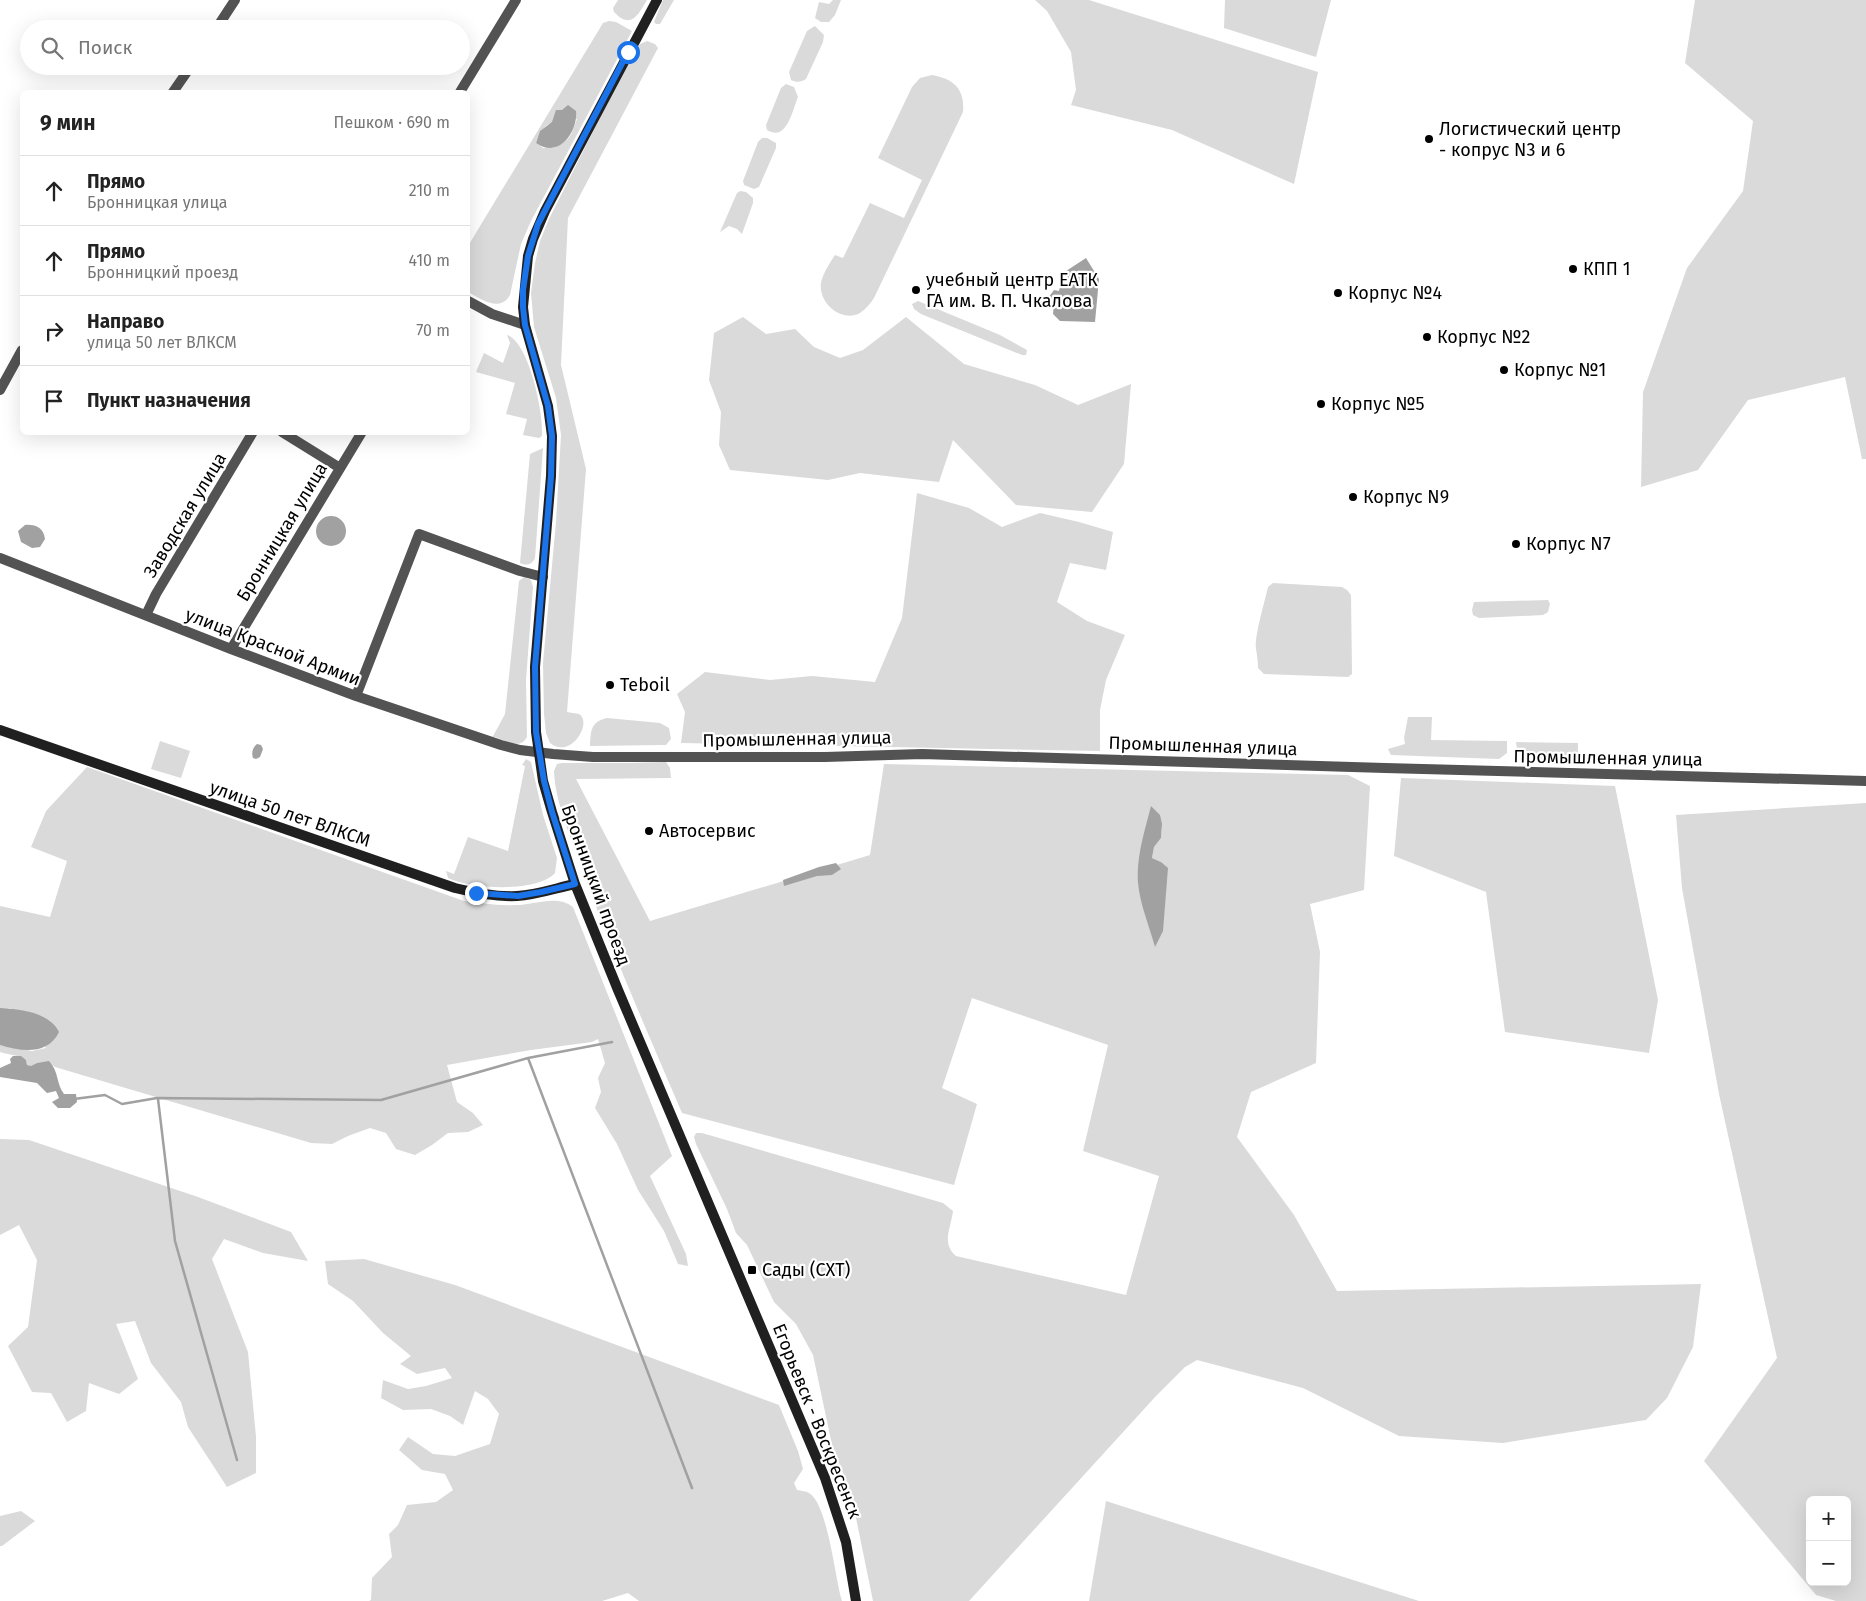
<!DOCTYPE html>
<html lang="ru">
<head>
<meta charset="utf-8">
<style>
	body { margin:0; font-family:"Fira Sans",sans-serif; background:#f6f6f6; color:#222 }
	.controls { position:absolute; right:15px; bottom:15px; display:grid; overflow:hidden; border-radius:8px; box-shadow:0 5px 20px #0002 }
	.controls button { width:45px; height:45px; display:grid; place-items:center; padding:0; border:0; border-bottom:1px solid #e0e0e0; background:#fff; color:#222; font:25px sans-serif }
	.stop { position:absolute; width:15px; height:15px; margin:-11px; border:4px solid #1a73e8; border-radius:50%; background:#fff }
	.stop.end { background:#1a73e8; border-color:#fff; box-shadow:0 1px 5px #0008 }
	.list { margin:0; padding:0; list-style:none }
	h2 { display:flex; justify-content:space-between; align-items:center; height:65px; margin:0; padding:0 20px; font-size:21px }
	h2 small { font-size:16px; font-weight:400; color:#767676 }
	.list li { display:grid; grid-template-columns:32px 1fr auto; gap:15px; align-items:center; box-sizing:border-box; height:70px; padding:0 20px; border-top:1px solid #e0e0e0 }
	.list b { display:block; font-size:19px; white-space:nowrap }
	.list p { margin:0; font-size:16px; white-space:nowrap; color:#767676 }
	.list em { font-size:16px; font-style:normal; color:#767676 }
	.icon { flex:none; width:28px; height:28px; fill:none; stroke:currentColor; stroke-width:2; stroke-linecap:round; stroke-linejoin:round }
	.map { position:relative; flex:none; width:1866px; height:1601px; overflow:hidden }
	.search { position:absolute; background:#fff; box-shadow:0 5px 20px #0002; left:20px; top:20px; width:450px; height:55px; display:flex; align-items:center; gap:12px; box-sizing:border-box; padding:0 18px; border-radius:28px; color:#767676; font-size:19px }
	.panel { position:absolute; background:#fff; box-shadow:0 5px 20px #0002; left:20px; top:90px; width:450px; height:345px; border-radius:8px }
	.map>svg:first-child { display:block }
	.green { fill:#dadada; fill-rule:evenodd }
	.water { fill:#a1a1a1 }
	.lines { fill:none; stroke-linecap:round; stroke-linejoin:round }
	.stream { stroke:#a1a1a1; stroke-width:2.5 }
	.street { stroke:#535353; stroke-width:10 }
	.secondary { stroke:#202020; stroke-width:10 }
	.route { stroke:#1a73e8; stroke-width:6 }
	.poi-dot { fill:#000; stroke:#fff; stroke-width:2 }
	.labels { text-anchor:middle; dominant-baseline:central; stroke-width:4.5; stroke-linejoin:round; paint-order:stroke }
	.poi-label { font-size:18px; fill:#000; stroke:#fff; text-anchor:start }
	.street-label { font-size:18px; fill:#000; stroke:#fff }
</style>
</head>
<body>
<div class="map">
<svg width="1866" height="1601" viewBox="0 0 1866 1601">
	<rect width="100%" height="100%" fill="#fff"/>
	<!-- green -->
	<path class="green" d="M618,0H647C638,15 631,30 614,12L613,8Z
		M663,0H674L660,24H656L654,22Z
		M833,0H841L835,15L829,22H821L815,18L819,2L829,4Z
		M1035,0H1089L1318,72L1294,184L1172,130L1071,105L1076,90L1071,52L1047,11Z
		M1225,0H1331L1316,57L1224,28Z
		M1695,0H1866V459H1862L1845,377L1748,400L1698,470L1641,487L1643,392L1687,268L1743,191L1753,121L1685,63Z
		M609,21L616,22L632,31L531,221L521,244L510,295C500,313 481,299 468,292V246L603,23ZM577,119L572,133L567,140L553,148H543L536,143C543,120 555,121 577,119Z
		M815,26L824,35L823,42L806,79C801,82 797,83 791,80L789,72L807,31Z
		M647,41L655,44L658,48L568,218L561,365L586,469L567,712C570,713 576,713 579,714C593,722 571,760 550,743L546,733L544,714L543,663L556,522L561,435L556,398L534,327L531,293L535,263L540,241L549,219L613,92L640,44Z
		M932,75C954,79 965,89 963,112L874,298C870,304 866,309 860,313C842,323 818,303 821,283C823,273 830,263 835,255L843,258L870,203L904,218L922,180L878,158L912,87L920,78Z
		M786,84L794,87L798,97C792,111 787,142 767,130L766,125L781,88Z
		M762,138H767L776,143V148L759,187L754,189L744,185L743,181L758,142Z
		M740,191L746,192L753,198V203L742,234L737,229L729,226L720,232L737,193Z
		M918,301L1000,335L1027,350L1026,355H1022L921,314L914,309L912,304Z
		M743,317L766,334L795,329L814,347L840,358L863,350L906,317L964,364L1035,385L1078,405L1131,384L1124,464L1092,512L1016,505L953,440L939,482L860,473L828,480L730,470L719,445L721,412L709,380L714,333Z
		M507,335C529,342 544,414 542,436L539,438L523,435L527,419L506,414L515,383L476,372L484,353L503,363L510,343Z
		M543,448L535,558C532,565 526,566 520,563L530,454Z
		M917,493L969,508L1002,527L1040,513L1079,522L1113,532L1106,570L1070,563L1057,602L1087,621L1125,635L1106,680L1100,710V751L681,743L685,712L677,694L705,672L770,680L812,676L875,682L902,618Z
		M524,577L531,580L533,587L526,680L527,737C520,750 507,741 495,737L492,738L505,714L519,581Z
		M1273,583L1342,587L1347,590L1351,595L1352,674L1348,677L1264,674L1258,668C1258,661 1257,655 1256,649C1254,637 1265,601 1268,587Z
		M1548,600L1550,604L1548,612L1543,615L1479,618L1473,615L1472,610L1474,602Z
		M1408,717H1432L1431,740L1507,741V753L1499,759L1391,755L1388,749L1405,744L1404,738Z
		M607,718L660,723L669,728L671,739L666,745H662L590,746C591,731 590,722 607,718Z
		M160,741L190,751L181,778L151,769Z
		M1516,742L1578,743V755C1566,763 1535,761 1521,757L1517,749Z
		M526,759L531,762L543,815L557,858L555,873C537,893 471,889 448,878L446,871L454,874L468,837L508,851L525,766L522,765Z
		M666,762L670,768L671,778L576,779L650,921L870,855L884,764L1348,775L1370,786L1364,890L1310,904L1320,952L1316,1063L1251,1092L1237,1137L1294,1215L1337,1291L1701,1284L1693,1347L1667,1398L1646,1420L1503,1443L1399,1436L1303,1388L1197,1360L1185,1367L1156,1396L969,1601H873L856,1518L845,1478L832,1445L813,1355L796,1324L774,1302L747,1245L736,1233L727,1209L696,1144L694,1137L696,1133H702L943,1203L953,1211C951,1228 941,1243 956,1256L1126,1295L1159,1176L1083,1151L1108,1045L972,998L942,1088L977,1104L954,1185L682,1113C647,1031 611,950 581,866C571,838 555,802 554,771L557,764L562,763H629ZM1162,824L1161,838L1154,847L1152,858L1161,862L1155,946L1145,915L1138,882Z
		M87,767L464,901C481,903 498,906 515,905C534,905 557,894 573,907L672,1156L650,1176L686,1254L688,1266L678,1264L664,1231L638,1190L617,1144L595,1108L601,1092L598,1078L605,1063L598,1039L592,1042L531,1050L447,1065L457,1102L473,1113L483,1125L468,1132L448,1133L432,1145L415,1155L396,1149L386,1133L370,1128L348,1136L332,1144L311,1143L55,1067L49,1062L37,1063L31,1067L27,1065L26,1060C19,1055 9,1055 0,1052V1045L32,1051L46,1048L11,1008H0V906L50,917L67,861L31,847L46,811Z
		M1401,778L1615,786L1658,1000L1649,1053L1505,1032L1486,892L1394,856Z
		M1866,803V1601H1836L1816,1595L1704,1461L1777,1358L1719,1094L1682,888L1676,815ZM1810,1500H1847V1582H1810Z
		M0,1139L29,1140L198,1197L291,1232L308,1261L263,1253L224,1239L212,1259L248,1352L256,1437V1473L227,1487L188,1427L181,1402L151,1363L135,1321L116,1324L138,1379L119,1394L89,1383L86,1411L67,1422L51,1393L32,1392L8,1346L28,1327L37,1260L19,1225L0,1235Z
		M364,1259L455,1285L779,1405L798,1451L803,1469L794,1483L797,1490C801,1491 806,1491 809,1493C828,1504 835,1579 842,1601H639L628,1593L602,1601H369L371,1600L372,1578L392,1557L389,1534L398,1525L407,1505L436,1502L453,1490L445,1474L422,1470L399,1450L408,1437L433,1454L455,1456L490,1444L499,1414L488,1399L475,1391L463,1425L450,1416L431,1409L403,1410L381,1398L383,1380L408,1389L426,1386L452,1378L445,1368L417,1374L400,1364L411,1356L383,1333L353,1301L328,1284L325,1261Z
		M1106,1501L1419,1601H1089Z
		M21,1511L35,1521L2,1546H0V1516Z"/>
	<!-- water -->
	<path class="water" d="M568,105L576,111C578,133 558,159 536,143L540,131L552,122L556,110H562Z
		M1086,258L1099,279L1095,322L1060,321L1053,314L1054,304L1048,298L1054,290L1059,291L1063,273Z
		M316 531a15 15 0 1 1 30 0a15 15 0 1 1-30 0Z
		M25,525C35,524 44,528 45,539L40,547L32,548L21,542L18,531Z
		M257,744L261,745L263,749L260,757L256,759L253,758C251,753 253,747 257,744Z
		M1151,806L1160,815L1162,824L1161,838L1154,847L1152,858L1161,862L1168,868L1163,931L1155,947C1149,926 1140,904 1138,883C1136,857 1145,830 1151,806Z
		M836,863L841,869L832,875L817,876L784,886L783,880L819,867Z
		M0,1008C20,1009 49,1012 59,1032C48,1055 22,1052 0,1045Z
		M13,1056H21L26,1060L27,1065L31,1066L37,1063L49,1061C59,1071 56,1084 64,1094H76L77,1102L70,1108H58L52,1102L59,1098L56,1091L47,1093L37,1083L0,1077V1068L11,1063L10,1059Z"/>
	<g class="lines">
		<!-- stream -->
		<path class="stream" d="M528,1058L692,1488
			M74,1099L105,1095L122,1104L157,1098L381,1100L528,1058L612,1042
			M158,1099L175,1241L237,1460"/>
		<!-- street -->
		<path class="street" d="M216,29L235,0
			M173,92L191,66
			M460,92L516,0
			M468,301L492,314L525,325
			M0,390L22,350
			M282,432L340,468
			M0,558L231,649L356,696L501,745L520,750L553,754L593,757H825L922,754L1385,768L1866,781
			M146,615L156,594L253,432
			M231,649L362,432
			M356,696L419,534L520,571L543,577"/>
		<!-- secondary -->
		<path class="secondary" d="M657,0L545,211L533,239L528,256L523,307L525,325L548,406L552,436L551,476L535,667L536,732L543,781L552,812L575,884L618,990L825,1478L846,1542L856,1601
			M0,730L455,888C475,893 496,897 517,896C537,895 556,888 575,884"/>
	</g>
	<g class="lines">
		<!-- route -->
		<path class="route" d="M476,893L518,896L541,892L575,884L552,812L544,781L536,732L535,667L551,476L552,436L548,406L525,325L523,307V290L528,256L538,224L628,52"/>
	</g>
	<!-- markers -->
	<g class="poi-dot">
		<circle cx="1429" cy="139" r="5"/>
		<circle cx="1573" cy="269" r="5"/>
		<circle cx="916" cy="290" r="5"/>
		<circle cx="1338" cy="293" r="5"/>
		<circle cx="1427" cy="337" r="5"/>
		<circle cx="1504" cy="370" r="5"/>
		<circle cx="1321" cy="404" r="5"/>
		<circle cx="1353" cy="497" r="5"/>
		<circle cx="1516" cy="544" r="5"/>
		<circle cx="610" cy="685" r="5"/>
		<circle cx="649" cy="831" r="5"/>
		<rect x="747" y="1265" width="10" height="10" rx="2.5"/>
	</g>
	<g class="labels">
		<!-- poi labels -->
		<g class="poi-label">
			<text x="1439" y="129">Логистический центр<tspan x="1439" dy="21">- копрус N3 и 6</tspan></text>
			<text x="1583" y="269">КПП 1</text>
			<text x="926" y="280">учебный центр ЕАТК<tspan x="926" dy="21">ГА им. В. П. Чкалова</tspan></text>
			<text x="1348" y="293">Корпус №4</text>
			<text x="1437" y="337">Корпус №2</text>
			<text x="1514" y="370">Корпус №1</text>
			<text x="1331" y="404">Корпус №5</text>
			<text x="1363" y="497">Корпус N9</text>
			<text x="1526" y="544">Корпус N7</text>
			<text x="620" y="685">Teboil</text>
			<text x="659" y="831">Автосервис</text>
			<text x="762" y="1270">Сады (СХТ)</text>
		</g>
		<!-- street labels -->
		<g class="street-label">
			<text transform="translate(185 515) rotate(-59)">Заводская улица</text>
			<text transform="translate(282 532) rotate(-59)">Бронницкая улица</text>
			<text transform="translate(273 647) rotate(21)">улица Красной Армии</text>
			<text transform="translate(797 739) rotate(-1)">Промышленная улица</text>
			<text transform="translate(1203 746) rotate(2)">Промышленная улица</text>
			<text transform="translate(1608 758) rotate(1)">Промышленная улица</text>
			<text transform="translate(290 814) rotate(19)">улица 50 лет ВЛКСМ</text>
			<text transform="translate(596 885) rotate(70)">Бронницкий проезд</text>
			<text transform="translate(817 1421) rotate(68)">Егорьевск - Воскресенск</text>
		</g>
	</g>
</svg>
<div class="controls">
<button>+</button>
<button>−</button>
</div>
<div class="stop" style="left:628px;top:52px"></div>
<div class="stop end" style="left:476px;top:893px"></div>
<div class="search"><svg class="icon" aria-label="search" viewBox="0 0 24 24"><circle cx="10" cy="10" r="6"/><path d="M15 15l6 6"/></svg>Поиск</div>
<section class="panel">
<h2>9 мин<small>Пешком · 690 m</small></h2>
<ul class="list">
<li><svg class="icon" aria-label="ahead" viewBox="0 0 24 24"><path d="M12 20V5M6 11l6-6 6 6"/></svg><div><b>Прямо</b><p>Бронницкая улица</p></div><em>210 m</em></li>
<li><svg class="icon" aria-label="ahead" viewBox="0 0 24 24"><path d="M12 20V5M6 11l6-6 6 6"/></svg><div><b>Прямо</b><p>Бронницкий проезд</p></div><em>410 m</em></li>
<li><svg class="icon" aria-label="right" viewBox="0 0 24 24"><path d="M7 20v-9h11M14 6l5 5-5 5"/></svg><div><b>Направо</b><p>улица 50 лет ВЛКСМ</p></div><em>70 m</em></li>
<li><svg class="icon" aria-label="arrive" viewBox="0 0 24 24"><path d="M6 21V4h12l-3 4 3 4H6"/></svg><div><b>Пункт назначения</b></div></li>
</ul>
</section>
</div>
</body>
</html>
